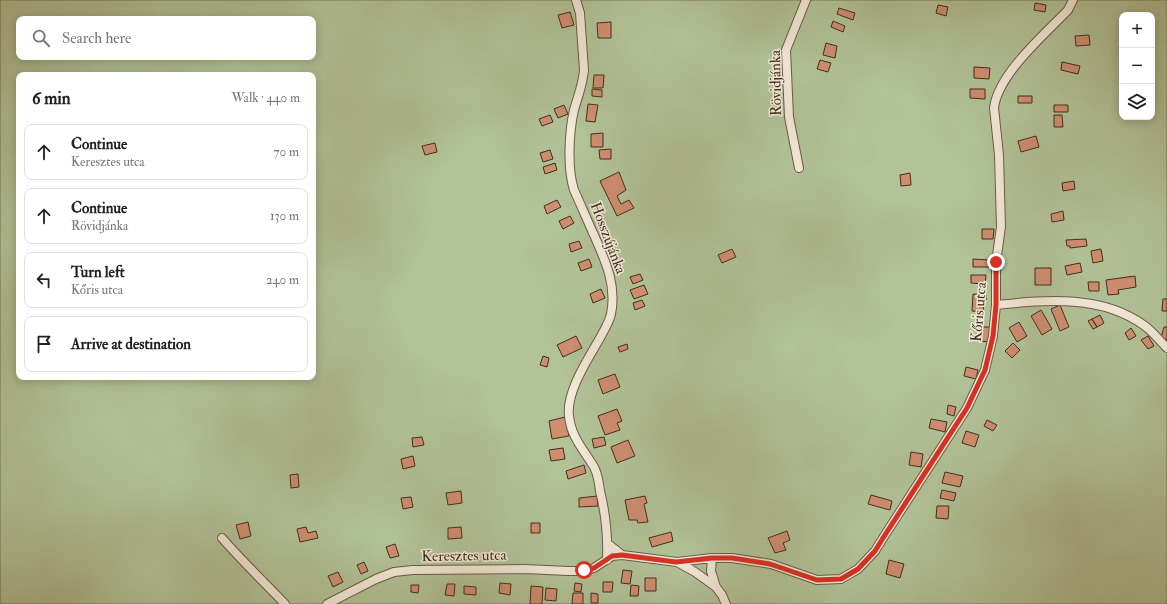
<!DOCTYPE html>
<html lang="en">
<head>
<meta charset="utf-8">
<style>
	body { margin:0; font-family:"IM FELL Double Pica",serif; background:#f2f2f2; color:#222 }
	.controls { position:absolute; right:12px; top:12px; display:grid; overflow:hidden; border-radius:8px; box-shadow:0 2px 10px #0003 }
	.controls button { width:36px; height:36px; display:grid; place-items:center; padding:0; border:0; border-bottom:1px solid #e0e0e0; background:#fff; color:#222; font:20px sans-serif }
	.stop { position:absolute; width:12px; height:12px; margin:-9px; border:3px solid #d93025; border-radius:50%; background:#fff }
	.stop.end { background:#d93025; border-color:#fff; box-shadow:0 1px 4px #0008 }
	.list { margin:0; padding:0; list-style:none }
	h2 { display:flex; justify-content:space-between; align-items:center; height:52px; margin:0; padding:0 16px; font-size:17px }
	h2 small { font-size:13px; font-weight:400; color:#767676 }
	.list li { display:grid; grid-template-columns:26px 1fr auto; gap:12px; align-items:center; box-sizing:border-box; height:56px; margin:0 8px 8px; padding:0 8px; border:1px solid #e0e0e0; border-radius:8px }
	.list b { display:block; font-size:15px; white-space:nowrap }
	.list p { margin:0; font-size:13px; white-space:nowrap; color:#767676 }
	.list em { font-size:13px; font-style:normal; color:#767676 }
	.icon { flex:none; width:22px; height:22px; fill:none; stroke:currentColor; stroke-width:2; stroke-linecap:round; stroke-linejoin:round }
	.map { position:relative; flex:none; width:1167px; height:604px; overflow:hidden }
	.search { position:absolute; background:#fff; box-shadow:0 2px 10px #0003; left:16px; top:16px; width:300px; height:44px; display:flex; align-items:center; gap:10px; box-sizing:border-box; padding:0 14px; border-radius:8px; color:#767676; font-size:15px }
	.panel { position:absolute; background:#fff; box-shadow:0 2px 10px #0003; left:16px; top:72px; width:300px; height:308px; border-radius:8px }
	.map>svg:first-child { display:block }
	.green { fill:#b2c398; stroke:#78795a; fill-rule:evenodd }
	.building { fill:#cf8e70; stroke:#3f2f1d }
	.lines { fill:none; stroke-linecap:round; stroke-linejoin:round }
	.street-casing { stroke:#6a5b47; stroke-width:10 }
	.street { stroke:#f3ead9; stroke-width:8 }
	.route { stroke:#d93025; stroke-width:5 }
	.labels { text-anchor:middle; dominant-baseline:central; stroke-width:3; stroke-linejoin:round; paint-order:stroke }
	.street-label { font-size:15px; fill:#3f2f1d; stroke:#f3ead9 }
</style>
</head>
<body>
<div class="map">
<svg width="1167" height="604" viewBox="0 0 1167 604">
	<rect width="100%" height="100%" fill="#ecdfc5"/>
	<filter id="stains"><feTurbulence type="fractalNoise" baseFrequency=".005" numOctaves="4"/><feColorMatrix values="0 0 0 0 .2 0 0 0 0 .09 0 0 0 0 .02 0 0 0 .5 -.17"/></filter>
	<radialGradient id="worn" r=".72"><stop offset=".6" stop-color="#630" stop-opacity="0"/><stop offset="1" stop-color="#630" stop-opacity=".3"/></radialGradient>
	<!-- green -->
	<path class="green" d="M0,0H1167V604H0ZM1122,15H1152V117H1122ZM19,19H313V57H19ZM19,75H313V377H19Z"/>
	<!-- building -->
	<path class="building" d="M1035,3L1046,5L1045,12L1034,10Z
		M938,5L948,7L946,16L936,13Z
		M839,8L855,13L853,20L837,14Z
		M570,12L574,25L562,28L558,15Z
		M833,21L845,26L843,32L831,27Z
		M611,22V38H598L597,23Z
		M1089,35L1090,45L1076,46L1075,36Z
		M826,43L837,46L835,58L823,55Z
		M820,60L831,63L828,72L817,69Z
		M1062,62L1080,66L1078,74L1061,70Z
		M974,67L990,68L989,79L974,78Z
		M594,75H604L603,88H593Z
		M592,89L602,90V97L592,96Z
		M970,89H985V99L970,98Z
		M1018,96H1032V103H1018Z
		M588,104L598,105L595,122L586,121Z
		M564,105L568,114L558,118L554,109Z
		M1054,105H1068V112H1054Z
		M550,115L553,122L542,126L539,119Z
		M1054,115H1062L1063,127H1054Z
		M603,133V147H591V134Z
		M1036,136L1039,147L1021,152L1018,141Z
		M435,143L437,152L425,155L422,146Z
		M611,149V159H600L599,150Z
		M550,150L553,159L543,162L540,153Z
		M555,163L557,170L545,174L543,167Z
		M619,172L626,190L617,196L621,204L629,200L634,208L617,216L600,181Z
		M910,173L911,185L901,186L900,175Z
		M1074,181L1075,189L1063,191L1062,183Z
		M557,200L561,207L547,214L544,206Z
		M1063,211L1064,220L1052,222L1051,214Z
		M570,216L574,223L563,229L559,221Z
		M982,229H994L993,239H982Z
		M1086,239L1087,246L1070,248V246H1067L1066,240Z
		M579,241L582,248L571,252L569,244Z
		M732,249L736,257L722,263L718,255Z
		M1101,249L1103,261L1093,263L1091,251Z
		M589,259L592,267L581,271L578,263Z
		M973,259L989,260V267H973Z
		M1080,263L1082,272L1067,275L1065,266Z
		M1035,268H1051V285H1035Z
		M640,274L643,280L633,284L630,277Z
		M971,275H986L985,284L971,283Z
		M1135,276L1136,287L1118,290L1119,294L1108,295L1106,280Z
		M1088,282H1099V291H1089Z
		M644,285L648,294L634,299L630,290Z
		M601,289L605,298L593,303L590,294Z
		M973,294L986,295V300H984L983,312L972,311Z
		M1163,299H1167V311H1162Z
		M642,300L645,306L635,310L633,303Z
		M1060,305L1069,327L1060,331L1051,309Z
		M1041,310L1052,329L1042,335L1031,316Z
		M1100,315L1104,323L1097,327L1092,319Z
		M1092,319L1097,327L1093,329L1088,321Z
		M1019,322L1027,336L1017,342L1009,328Z
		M980,327H990V342L980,341Z
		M1164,327H1167V340L1161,338Z
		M1131,328L1136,336L1129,340L1125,333Z
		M576,336L582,348L563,357L557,345Z
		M1148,336L1154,346L1148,349L1141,340Z
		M1013,343L1020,350L1012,358L1005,351Z
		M627,344L628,349L620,352L618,347Z
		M543,356L549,358L547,367L540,365Z
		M966,367L978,370L976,379L964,376Z
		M615,374L620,387L603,394L598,380Z
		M948,405L956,407L954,416L947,414Z
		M617,409L622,421L617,423L620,430L605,435L598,416Z
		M565,417L569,436L552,439L549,421Z
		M931,419L947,422L945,432L929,428Z
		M987,420L997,425L993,431L984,426Z
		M966,431L979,435L975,447L962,443Z
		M422,437L424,445L413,447L412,438Z
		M604,437L606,445L594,448L592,439Z
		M628,440L635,456L617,463L611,447Z
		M563,448L565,459L551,461L549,450Z
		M911,452L923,454L921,467L909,465Z
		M413,456L415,466L403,469L401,459Z
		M584,465L586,473L568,479L566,471Z
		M945,472L963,476L960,487L942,483Z
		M298,474L299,487L291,488L290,475Z
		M942,490L956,493L954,501L940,498Z
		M461,491L462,503L448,505L446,493Z
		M871,495L892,501L890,510L868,504Z
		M597,496L598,506L579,507V498Z
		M645,496L647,503L644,504L648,522L638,523L637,520H629L625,500Z
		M411,497L413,507L403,509L401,498Z
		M937,506H949L948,519L936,518Z
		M248,522L251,536L240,539L236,525Z
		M531,523H540V533H531Z
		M306,527L308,533L316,531L318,538L300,542L297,529Z
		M461,527L462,538L448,539V528Z
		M787,531L790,540L783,543L786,550L775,553L768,538Z
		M671,532L673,541L652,547L649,538Z
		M395,544L399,556L390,558L386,547Z
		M889,560L904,564L900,578L886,574Z
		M364,562L368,571L361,574L357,565Z
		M623,570L632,571L630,584L621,583Z
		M338,572L343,582L333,587L328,576Z
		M645,578H656V591H645Z
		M603,582H613L612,592H603Z
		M500,583L511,584L510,595L499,593Z
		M575,583L582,584L581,592L574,591Z
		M447,584H455L454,596L445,595Z
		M411,585H419L418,593L411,592Z
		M631,585L639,586L638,596H630Z
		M464,586L476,587V595L464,594Z
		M531,586L543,587L542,604H530Z
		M546,588L557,589L556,601L545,600Z
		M573,593H583V604H572Z
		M591,593L598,594V603H591Z"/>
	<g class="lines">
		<defs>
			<path id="street" d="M576,0L580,13L584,70C583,84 578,96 574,110C569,132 567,168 574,190C581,205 587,220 594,235C605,260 617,285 611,314C609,323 604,330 600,338C588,359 566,392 569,416C571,437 584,450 594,467C598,474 599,483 600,491C606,515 608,535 607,560
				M799,168L789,117L786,50L806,0
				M996,305C1046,300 1102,294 1145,326C1153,332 1160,341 1167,348
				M222,538C242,561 264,582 285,604
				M608,544L622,555L677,562L695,572L716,587L722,595L726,604
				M677,562L712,558
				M716,587L711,571L712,558H732L771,564L817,580L841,579L858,569L875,551L883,538L967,408L985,370L993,336L996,305V262L1001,227L999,155L994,108C998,74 1045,34 1068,10L1073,0
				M327,604L376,579L394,572L413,570L525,569L568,571H584L594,568L612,556L622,555"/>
		</defs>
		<!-- street casing -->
		<use href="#street" class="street-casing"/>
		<!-- street -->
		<use href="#street" class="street"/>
	</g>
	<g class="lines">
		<!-- route -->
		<path class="route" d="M584,570L594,568L612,556L622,555L676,562L712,558H732L770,564L817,580L841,579L858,569L875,551L883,538L967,408L985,370L993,336L996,305V262"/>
	</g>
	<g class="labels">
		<!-- street labels -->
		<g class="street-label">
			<text transform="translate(776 83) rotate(-91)">Rövidjánka</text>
			<text transform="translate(608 238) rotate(69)">Hosszújánka</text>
			<text transform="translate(979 312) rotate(-85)">Kőris utca</text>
			<text transform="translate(464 556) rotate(-1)">Keresztes utca</text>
		</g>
	</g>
	<rect width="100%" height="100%" filter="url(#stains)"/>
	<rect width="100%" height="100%" fill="url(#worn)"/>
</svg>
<div class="controls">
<button>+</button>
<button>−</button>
<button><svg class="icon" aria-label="layers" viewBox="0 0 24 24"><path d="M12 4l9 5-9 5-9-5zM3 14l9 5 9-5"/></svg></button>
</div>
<div class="stop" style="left:584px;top:570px"></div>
<div class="stop end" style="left:996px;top:262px"></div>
<div class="search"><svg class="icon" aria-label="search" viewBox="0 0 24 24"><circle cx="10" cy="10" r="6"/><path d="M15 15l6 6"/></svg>Search here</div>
<section class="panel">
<h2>6 min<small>Walk · 440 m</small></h2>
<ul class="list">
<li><svg class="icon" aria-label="ahead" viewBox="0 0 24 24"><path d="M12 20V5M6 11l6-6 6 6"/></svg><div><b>Continue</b><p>Keresztes utca</p></div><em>70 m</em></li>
<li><svg class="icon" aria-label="ahead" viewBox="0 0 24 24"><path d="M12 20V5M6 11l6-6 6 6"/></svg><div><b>Continue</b><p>Rövidjánka</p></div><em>130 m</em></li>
<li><svg class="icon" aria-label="left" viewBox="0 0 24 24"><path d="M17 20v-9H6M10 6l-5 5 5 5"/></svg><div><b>Turn left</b><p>Kőris utca</p></div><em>240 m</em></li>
<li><svg class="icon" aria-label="arrive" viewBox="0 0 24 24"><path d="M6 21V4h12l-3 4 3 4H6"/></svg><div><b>Arrive at destination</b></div></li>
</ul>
</section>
</div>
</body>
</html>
